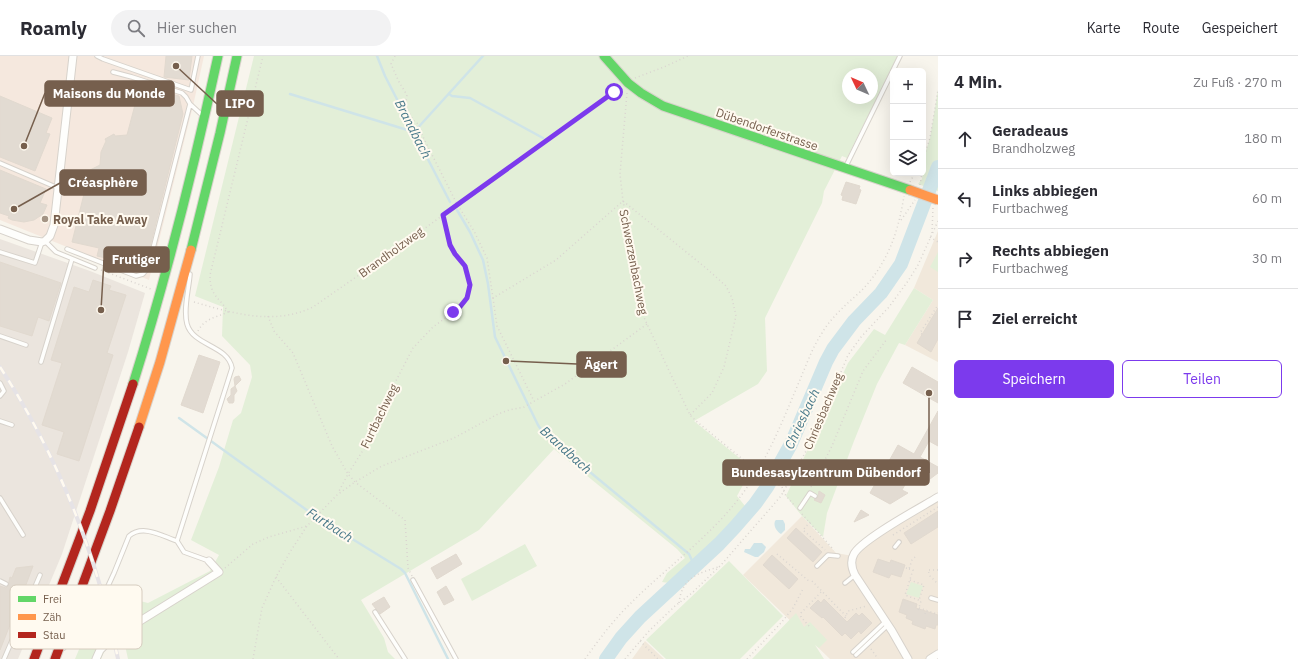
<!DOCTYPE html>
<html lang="de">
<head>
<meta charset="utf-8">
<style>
	body { margin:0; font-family:"IBM Plex Sans",sans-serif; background:#f2f2f3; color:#2b2b33 }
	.controls { position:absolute; right:12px; top:12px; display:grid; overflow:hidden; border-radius:6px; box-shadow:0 4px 16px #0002 }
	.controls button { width:36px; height:36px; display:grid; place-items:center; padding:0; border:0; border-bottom:1px solid #e1e1e2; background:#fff; color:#2b2b33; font:20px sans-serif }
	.compass { position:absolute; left:842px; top:12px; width:36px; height:36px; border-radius:50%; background:#fff; box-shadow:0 4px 16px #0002; rotate:314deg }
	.stop { position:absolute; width:12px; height:12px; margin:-9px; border:3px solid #7c3aed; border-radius:50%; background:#fff }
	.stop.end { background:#7c3aed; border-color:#fff; box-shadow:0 1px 4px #0008 }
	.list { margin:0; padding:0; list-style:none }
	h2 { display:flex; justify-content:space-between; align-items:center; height:52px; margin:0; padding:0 16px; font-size:17px }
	h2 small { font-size:13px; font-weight:400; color:#7c7c81 }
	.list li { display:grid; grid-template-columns:26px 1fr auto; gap:12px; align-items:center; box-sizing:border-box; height:60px; padding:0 16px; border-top:1px solid #e1e1e2 }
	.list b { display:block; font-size:15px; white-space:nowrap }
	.list p { margin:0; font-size:13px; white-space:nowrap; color:#7c7c81 }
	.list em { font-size:13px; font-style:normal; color:#7c7c81 }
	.actions { display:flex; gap:8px; padding:12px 16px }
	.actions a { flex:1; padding:9px 0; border:1px solid #7c3aed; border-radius:6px; text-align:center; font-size:14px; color:#7c3aed }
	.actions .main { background:#7c3aed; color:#fff }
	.icon { flex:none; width:22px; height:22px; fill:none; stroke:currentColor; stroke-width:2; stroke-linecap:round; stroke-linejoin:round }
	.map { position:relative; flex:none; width:938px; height:603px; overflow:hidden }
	header { display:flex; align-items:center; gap:24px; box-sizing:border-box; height:56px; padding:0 20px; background:#fff; border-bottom:1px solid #e1e1e2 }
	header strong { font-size:19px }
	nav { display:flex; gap:22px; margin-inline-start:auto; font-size:14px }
	.search { width:280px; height:36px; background:#f2f2f3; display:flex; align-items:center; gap:10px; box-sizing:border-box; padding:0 14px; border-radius:22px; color:#7c7c81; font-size:15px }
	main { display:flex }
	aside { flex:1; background:#fff }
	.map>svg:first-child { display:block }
	.residential { fill:#f1e8db }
	.commercial { fill:#f5e8de }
	.industrial { fill:#ebe5de }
	.green { fill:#e3efd8; fill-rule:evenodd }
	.water { fill:#cfe4e8 }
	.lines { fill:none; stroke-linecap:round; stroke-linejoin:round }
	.stream { stroke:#cfe4e8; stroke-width:2.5 }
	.river { stroke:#cfe4e8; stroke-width:14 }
	.building { fill:#e2dbd2; stroke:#e1d9cf }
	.lane-casing { stroke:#d7d2cb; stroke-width:5.5 }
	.street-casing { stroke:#d7d2cb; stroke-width:9 }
	.fast-casing { stroke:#d8d2cb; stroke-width:11 }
	.slow-casing { stroke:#d8d2cb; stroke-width:11 }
	.jam-casing { stroke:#d8d2cb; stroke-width:11 }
	.path { stroke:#dad5d0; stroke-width:1.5; stroke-dasharray:1 3; stroke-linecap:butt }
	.lane { stroke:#fefefc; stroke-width:3.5 }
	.street { stroke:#fefefc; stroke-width:7 }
	.fast { stroke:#63d668; stroke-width:9 }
	.slow { stroke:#ff974d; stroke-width:9 }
	.jam { stroke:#b3261e; stroke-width:9 }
	.rail-casing { stroke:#e6e3e6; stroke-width:4 }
	.rail { stroke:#fffaf0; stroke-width:2.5; stroke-dasharray:8; stroke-linecap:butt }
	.slow-bridge-casing { stroke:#d8d2cb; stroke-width:11; stroke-linecap:butt }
	.slow-bridge { stroke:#ff974d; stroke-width:9 }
	.route { stroke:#7c3aed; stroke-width:5 }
	.poi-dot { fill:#a49485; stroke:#fffaf0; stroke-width:1.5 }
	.labels { text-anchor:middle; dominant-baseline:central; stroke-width:4; stroke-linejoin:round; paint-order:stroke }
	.street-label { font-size:12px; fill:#765f4d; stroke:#fffaf0 }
	.poi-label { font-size:12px; font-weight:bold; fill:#765f4d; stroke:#fffaf0; text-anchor:start }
	.water-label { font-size:13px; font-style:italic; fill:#477889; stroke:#fffaf0 }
	.key { fill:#fffaf0; stroke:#d6ccbf; stroke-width:1 }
	.key-label { font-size:11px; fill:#765f4d }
	.leader { fill:none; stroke:#765f4d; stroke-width:1.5 }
	.callout-dot { fill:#765f4d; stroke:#fffaf0; stroke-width:1.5 }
	.callout { fill:#765f4d; stroke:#765f4d; stroke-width:1.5 }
	.callout-label { font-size:13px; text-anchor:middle; font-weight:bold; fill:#fff }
</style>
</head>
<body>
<header>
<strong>Roamly</strong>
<div class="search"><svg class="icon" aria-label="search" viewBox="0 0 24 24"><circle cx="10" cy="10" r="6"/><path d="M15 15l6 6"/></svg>Hier suchen</div>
<nav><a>Karte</a><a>Route</a><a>Gespeichert</a></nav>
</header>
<main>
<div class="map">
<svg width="938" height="603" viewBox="0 0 938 603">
	<rect width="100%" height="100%" fill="#f8f5ed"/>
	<!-- residential -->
	<path class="residential" d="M938,175V306L905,289L933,244L914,232Z
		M938,441V603H830L743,519L802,460L836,497L853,500L856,495Z
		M645,585L664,603H632Z"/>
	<!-- commercial -->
	<path class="commercial" d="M0,0H204L193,50L149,224L0,164Z"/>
	<!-- industrial -->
	<path class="industrial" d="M0,183L90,215L145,237L128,296L62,498L18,603H0Z"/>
	<!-- green -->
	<path class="green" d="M254,0H898L847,102L842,100L824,135L822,147L765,262L767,315L758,328L694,365L748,409L750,416L737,440L745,450L710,491L669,527L662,526L667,517L685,502L677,493L554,393L479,474L361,544L384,582L388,596L395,603H128L123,580L106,592L101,603H75L88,572L116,539L148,547L210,515L219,499L191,484L219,411L233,364L241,357L252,321L250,309L222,280L223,251L195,240ZM848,18H872V42H848Z
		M938,34V135L918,128L922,123L924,101L930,82Z
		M938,196V216L930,211Z
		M914,232L933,244L905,289L899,287L877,328L854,385L827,457L823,481L802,460L786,440L848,307L874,273L885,279Z
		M525,488L537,510L472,545L461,523Z
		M729,505L783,560L740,603H666L646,584Z
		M911,526L923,530L919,542L906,538Z
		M796,557L804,571L810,566L827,584L819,592L815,589L824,603H752Z"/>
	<!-- water -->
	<path class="water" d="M776,464H783L785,468V474L781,478C777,476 773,470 775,465Z
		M754,487H762L766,491L764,496L758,501H755L744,496L745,493H750Z"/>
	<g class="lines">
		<!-- stream -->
		<path class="stream" d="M377,0L385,20L450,146
			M290,38L414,76L483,0
			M449,38L452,40L470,42L543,82
			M933,124H938
			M457,154L470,176L483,204L488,228L495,281L538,369L544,378L689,498L695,511
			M179,362L315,460L401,513L405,517L448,603"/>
		<!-- river -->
		<path class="river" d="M606,603L621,582L640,561L719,488L735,471L755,448L767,431L791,388L826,306L833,293L854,265L881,237L901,208L938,111"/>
	</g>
	<!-- building -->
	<path class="building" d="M166,0H192L189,24L164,21Z
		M140,30L179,40L183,58L146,207L140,210L97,200L99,192L72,186L90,114L100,109L101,96L106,85L105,83L114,78L115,80L127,79Z
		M0,40L52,62L46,77L50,78L35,115L0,101Z
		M0,114L46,133L40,147L47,149L43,158L34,164L24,166L12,164L8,162L9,160L0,157Z
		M846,126L860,130L859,133L861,134L856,148L842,144L843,140L841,139Z
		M0,206L61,227L49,265L38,261L32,280L0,270Z
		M93,224L111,230L109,234L126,239L107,297L113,299L79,405L57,398L64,376L42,369L62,307L51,304L74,231L89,236Z
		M938,252V283L931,296L917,287Z
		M199,299L220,306L203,357L181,349Z
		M912,311L938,326V347L903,327Z
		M239,320L241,324L235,330L237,335L234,339V345L233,347H229L227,343L231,339V333L235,330L234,323L235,321Z
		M938,355V390L929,385L920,401L938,411V417L926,426L911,418L902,434L908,437L890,448L870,437L879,421L896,430L905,414L889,405L898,389L914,398Z
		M819,435L825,439L821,447L814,444L818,441Z
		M861,454L869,459L854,466Z
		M938,455V471L911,488L904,477Z
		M796,472L822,496L813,506L787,482Z
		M456,498L462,508L437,523L431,512Z
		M772,499L798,523L789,533L763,509Z
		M878,503L890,507L891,504L905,509L901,521L891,518L889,522L873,516Z
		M33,510L27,526L0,594V530L6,532L8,530L10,521L12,522L16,512Z
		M446,530L454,544L444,549L437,536Z
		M384,541L390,551L380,558L372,548Z
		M824,543L847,566L856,557L859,560L862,557L872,567L861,578L859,575L851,583L845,577L842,580L823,561L822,562L810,552L818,544L821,547Z
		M903,543L917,548L916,552L938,559V569H936L935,573L926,570L925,573L912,568L913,565L906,562L907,559L899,556Z"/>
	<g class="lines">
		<defs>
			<path id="lane" d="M97,0L103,3L191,34L198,0
				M190,48L202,59
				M0,107L58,132
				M845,112L900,0
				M45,185L56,196L95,212
				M67,193L136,220L143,218L148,212L190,48L186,41L182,37L132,21L113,16
				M0,196L35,207L42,186
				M0,280L26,289
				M41,306L72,203
				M0,327L4,335L0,340
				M0,365L12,369
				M0,442L23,479
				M800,452L810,437L815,440
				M177,485L184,496L209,505
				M895,491L899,486
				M817,510L828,499L838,500
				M413,524L456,603
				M0,525L6,528
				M845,527L855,519
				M931,542L938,544
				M375,556L405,603
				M64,592L108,530L114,517L129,480C143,468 162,480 177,485L232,312C228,289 193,290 187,268C183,253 189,233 190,218
				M853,596L886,565
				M856,599L888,569
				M4,603L40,519"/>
			<path id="street" d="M0,173L29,184L42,186L45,185L50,180L54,169L73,0
				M96,603L100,594L111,583L219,516L209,505
				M908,603L892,575L855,519C852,513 850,505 854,498C862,483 920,452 938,441
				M930,603L938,598"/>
			<path id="fast" d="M604,0L628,27L641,37L663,50L910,134
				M191,194L220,77L237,0
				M133,328C167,220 194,111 218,0"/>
			<path id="slow" d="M139,371L160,306L191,194"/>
			<path id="jam" d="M34,603L90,455L133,328
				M55,603L110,455L139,371"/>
		</defs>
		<!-- lane casing -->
		<use href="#lane" class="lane-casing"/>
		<!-- street casing -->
		<use href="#street" class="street-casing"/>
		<!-- fast casing -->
		<use href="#fast" class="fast-casing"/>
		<!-- slow casing -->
		<use href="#slow" class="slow-casing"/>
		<!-- jam casing -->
		<use href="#jam" class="jam-casing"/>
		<!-- path -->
		<path class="path" d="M395,0L391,8L399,26L407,39L405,49L413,64L418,68L424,83L457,148L474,175L487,202L493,242L556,204L623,145L706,212L726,230L732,242L736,260L724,311L712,337L690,359
			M635,22L664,11L688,0
			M627,37L620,118L623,145L636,205L642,257L647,268L690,359L696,365L757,415L782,431L786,440L794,449
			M803,88H809L821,94
			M923,103L930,82L938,34
			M923,112L924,102
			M910,126L915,117
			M920,129L922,117
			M901,164L915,144
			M932,177L933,151
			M930,181L938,186
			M101,214L151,233
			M493,242L497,270L534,345
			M194,246C232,257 274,270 313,251L382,203L620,32
			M268,260L274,275L293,297L332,390L348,418L338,437
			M198,275C205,262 215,262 228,256C219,240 210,241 210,219L263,0
			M922,278L920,277L938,249
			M811,431L832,390L863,315L887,283
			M802,458L834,494
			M810,466L803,474L825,494
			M893,479L938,451
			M777,498L810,526
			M225,512L253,488L269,481L307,470
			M906,512L909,513L912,504L915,501
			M909,513L913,514L905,539L921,545L918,555
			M938,514H928L930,520L938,528
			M412,520L408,512L405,464L355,426L348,418L374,377L386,344L413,292L433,271L459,252L467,242L469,235L468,217L465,210L455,198L450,189L443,159
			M276,521L339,603
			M910,524L924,529L919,544
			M812,525L846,560
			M679,547C682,522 696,518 718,511
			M919,552L937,558L938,557
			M925,558L927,554
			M845,562L848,555L867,550
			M809,570L801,561V557L822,535
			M640,585L658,603
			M871,593L878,603
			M253,603L262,552L276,521L290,496L307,470L337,439L355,426L382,410L454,382L498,358L509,354L524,351L531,347L565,328L647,268
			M585,603C598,585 611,567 627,551C665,512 711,481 743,437C768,403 783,364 799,326C806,310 812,292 822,277C832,260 847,248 861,235C888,207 898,177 904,140
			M625,603L648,576L675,550L692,537L721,509L781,440L805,397L831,340L848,299L861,281L889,251L908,225L918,209L938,165
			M747,603L781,567L793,552L803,533"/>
		<!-- lane -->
		<use href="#lane" class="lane"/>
		<!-- street -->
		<use href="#street" class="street"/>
		<!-- fast -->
		<use href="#fast" class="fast"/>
		<!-- slow -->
		<use href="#slow" class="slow"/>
		<!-- jam -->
		<use href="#jam" class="jam"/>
		<defs>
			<path id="rail" d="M0,311C58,400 97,499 118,603"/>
		</defs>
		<!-- rail casing -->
		<use href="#rail" class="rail-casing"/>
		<!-- rail -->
		<use href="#rail" class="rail"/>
		<defs>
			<path id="slow-bridge" d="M910,134L938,144"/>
		</defs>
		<!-- slow-bridge casing -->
		<use href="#slow-bridge" class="slow-bridge-casing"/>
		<!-- slow-bridge -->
		<use href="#slow-bridge" class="slow-bridge"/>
	</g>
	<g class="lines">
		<!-- route -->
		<path class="route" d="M453,256L459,252L467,242L470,229L465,210L455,198L450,189L443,159L614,36"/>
	</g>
	<!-- markers -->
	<circle class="poi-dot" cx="45" cy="163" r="4"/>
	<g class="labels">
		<!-- street labels -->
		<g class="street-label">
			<text transform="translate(767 73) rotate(19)">Dübendorferstrasse</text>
			<text transform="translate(391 196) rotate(-36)">Brandholzweg</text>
			<text transform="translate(634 206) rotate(79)">Schwerzenbachweg</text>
			<text transform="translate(823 355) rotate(-67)">Chriesbachweg</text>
			<text transform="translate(379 360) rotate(-64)">Furtbachweg</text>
		</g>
		<!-- poi labels -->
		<g class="poi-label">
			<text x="53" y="163">Royal Take Away</text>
		</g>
		<!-- water labels -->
		<g class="water-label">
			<text transform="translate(413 73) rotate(63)">Brandbach</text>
			<text transform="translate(802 363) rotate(-65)">Chriesbach</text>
			<text transform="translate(566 394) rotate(42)">Brandbach</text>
			<text transform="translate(330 469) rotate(33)">Furtbach</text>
		</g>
	</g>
	<!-- legend -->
	<rect x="10" y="529" width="132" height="64" rx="6" class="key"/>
	<rect x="18" y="540" width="18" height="6" fill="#63d668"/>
	<rect x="18" y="558" width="18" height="6" fill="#ff974d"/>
	<rect x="18" y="576" width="18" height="6" fill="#b3261e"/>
	<g class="key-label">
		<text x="43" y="547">Frei</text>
		<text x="43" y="565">Zäh</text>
		<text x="43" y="583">Stau</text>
	</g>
	<!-- callouts -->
	<path class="leader" d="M24 90L45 37M176 10L217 48M14 153L60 127M101 254L104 204M506 305L577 308M929 337L929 417"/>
	<g class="callout-dot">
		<circle cx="24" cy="90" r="4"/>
		<circle cx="176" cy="10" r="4"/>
		<circle cx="14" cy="153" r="4"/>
		<circle cx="101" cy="254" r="4"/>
		<circle cx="506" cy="305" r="4"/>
		<circle cx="929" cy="337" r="4"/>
	</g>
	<g class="callout">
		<rect x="45" y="25" width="129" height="25" rx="4"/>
		<rect x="217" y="35" width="46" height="25" rx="4"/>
		<rect x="60" y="114" width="86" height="25" rx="4"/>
		<rect x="104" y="191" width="65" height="25" rx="4"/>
		<rect x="577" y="296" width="49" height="25" rx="4"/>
		<rect x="723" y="404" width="206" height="25" rx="4"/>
	</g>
	<g class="callout-label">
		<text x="109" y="42">Maisons du Monde</text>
		<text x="240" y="52">LIPO</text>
		<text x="103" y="131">Créasphère</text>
		<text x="136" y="208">Frutiger</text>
		<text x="601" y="313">Ägert</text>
		<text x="826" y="421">Bundesasylzentrum Dübendorf</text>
	</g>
</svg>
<div class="controls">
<button>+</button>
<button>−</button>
<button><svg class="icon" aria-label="layers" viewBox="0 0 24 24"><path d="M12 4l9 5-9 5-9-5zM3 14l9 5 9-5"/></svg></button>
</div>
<svg class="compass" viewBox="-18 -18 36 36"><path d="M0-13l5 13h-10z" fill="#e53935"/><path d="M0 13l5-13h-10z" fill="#7c7c81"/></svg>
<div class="stop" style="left:614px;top:36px"></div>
<div class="stop end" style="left:453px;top:256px"></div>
</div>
<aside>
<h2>4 Min.<small>Zu Fuß · 270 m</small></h2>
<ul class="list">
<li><svg class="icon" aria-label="ahead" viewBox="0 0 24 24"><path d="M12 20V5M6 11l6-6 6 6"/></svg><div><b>Geradeaus</b><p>Brandholzweg</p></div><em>180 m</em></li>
<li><svg class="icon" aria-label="left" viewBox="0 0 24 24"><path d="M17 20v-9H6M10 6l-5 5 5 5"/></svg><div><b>Links abbiegen</b><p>Furtbachweg</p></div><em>60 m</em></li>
<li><svg class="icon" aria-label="right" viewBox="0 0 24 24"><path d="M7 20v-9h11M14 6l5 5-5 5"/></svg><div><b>Rechts abbiegen</b><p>Furtbachweg</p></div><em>30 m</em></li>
<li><svg class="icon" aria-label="arrive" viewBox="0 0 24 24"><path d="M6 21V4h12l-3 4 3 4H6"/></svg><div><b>Ziel erreicht</b></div></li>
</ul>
<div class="actions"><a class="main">Speichern</a><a>Teilen</a></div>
</aside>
</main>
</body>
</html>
